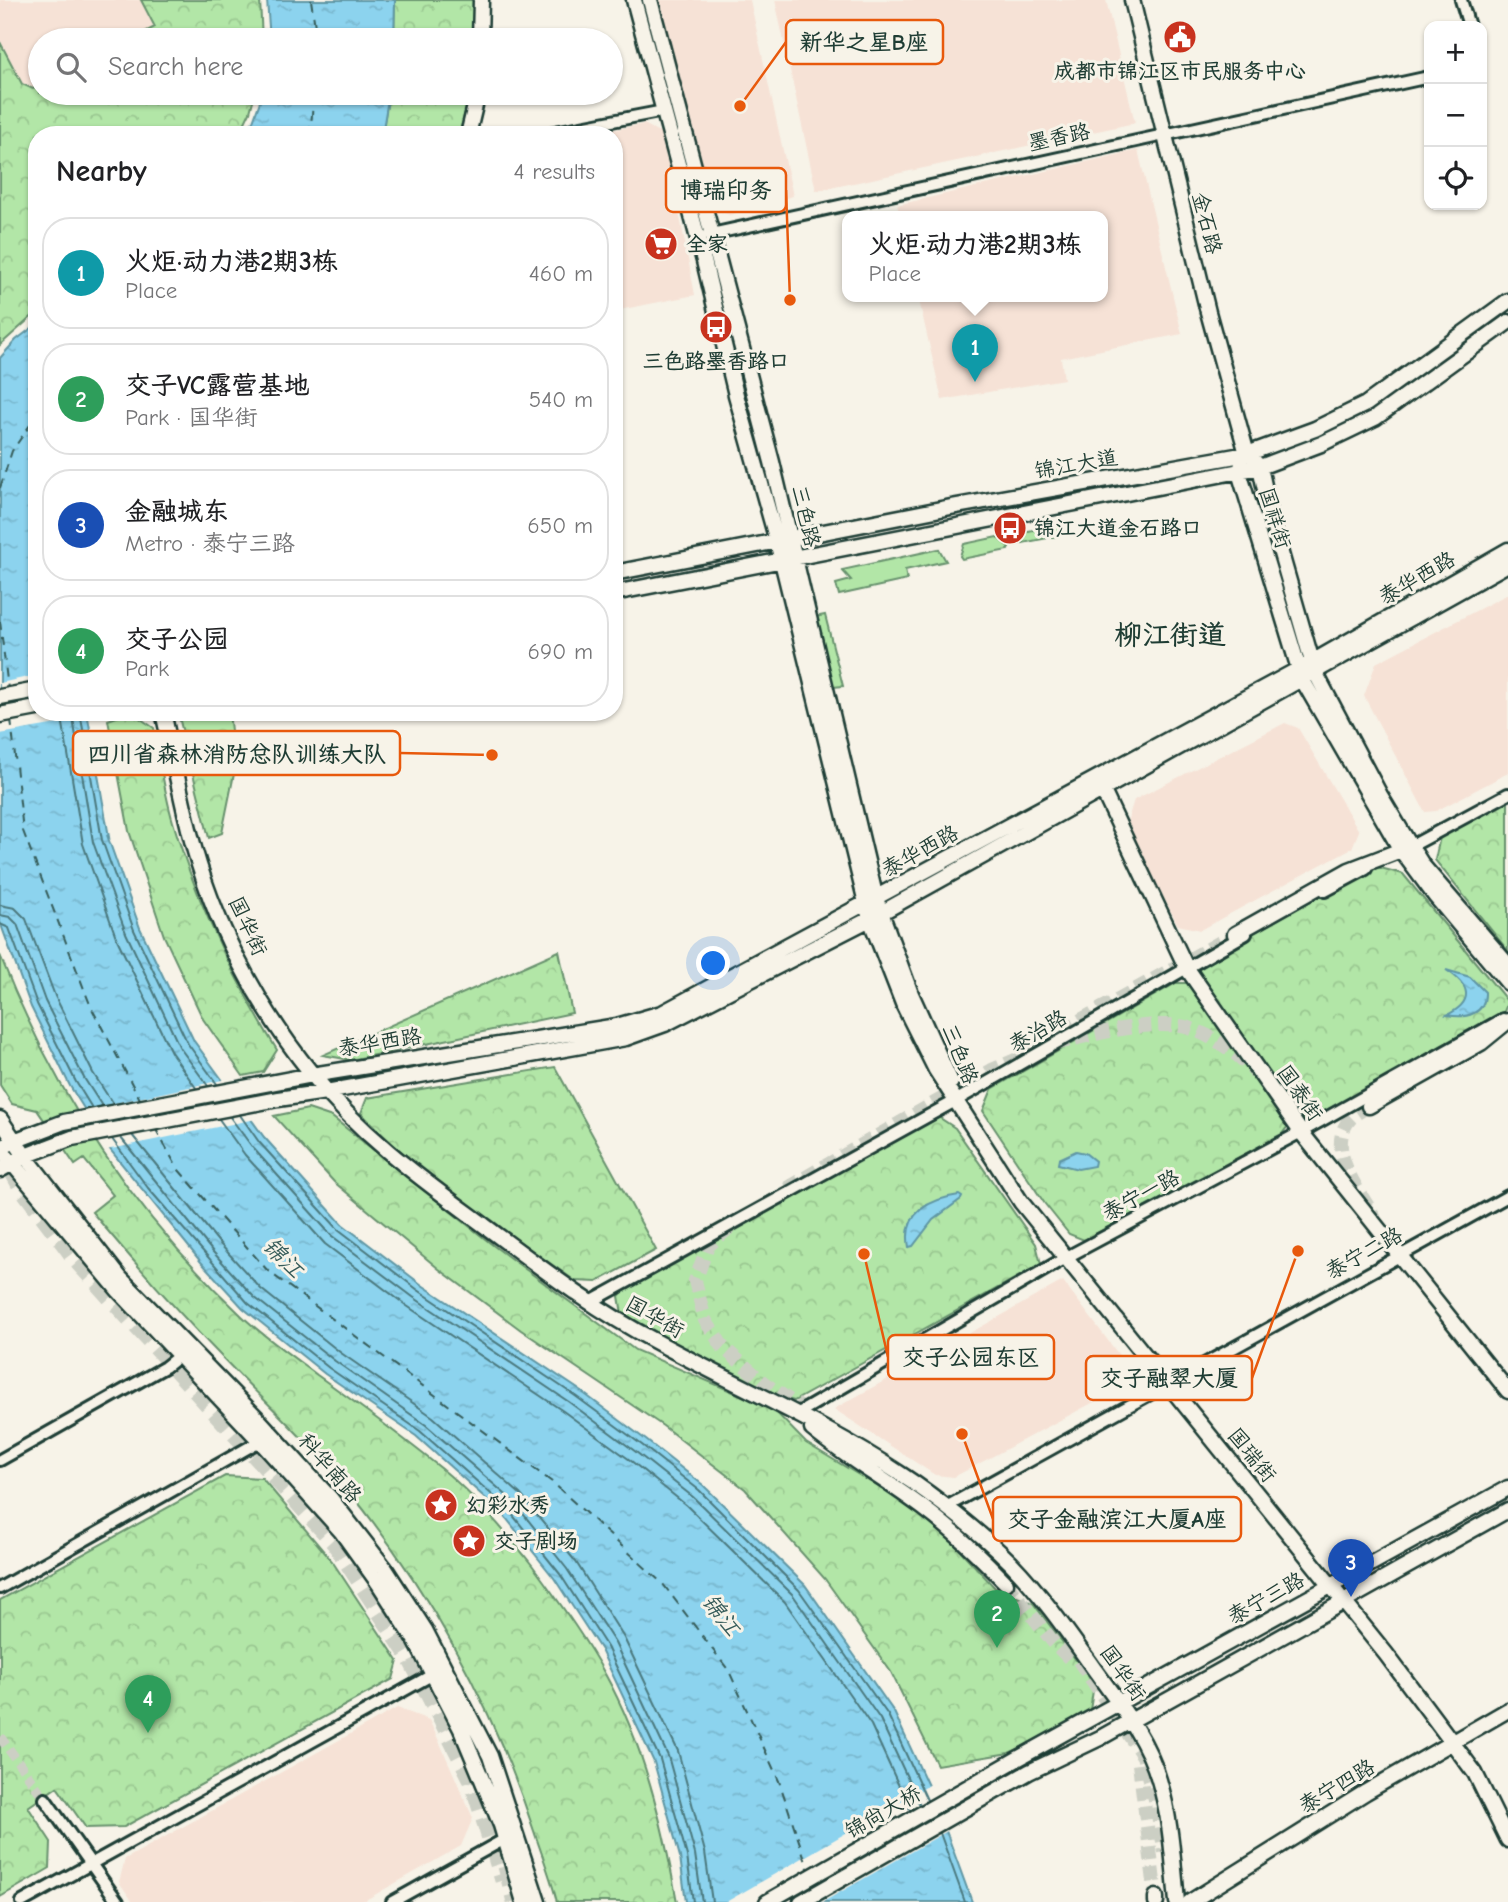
<!DOCTYPE html>
<html lang="en">
<head>
<meta charset="utf-8">
<style>
	body { margin:0; font-family:"Comic Neue","LXGW WenKai TC",sans-serif; background:#f2f2f2; color:#202124 }
	.controls { position:absolute; right:21px; top:21px; display:grid; overflow:hidden; border-radius:14px; box-shadow:0 2px 5px #0004 }
	.controls button { width:63px; height:63px; display:grid; place-items:center; padding:0; border:0; border-bottom:2px solid #e0e0e0; background:#fff; color:#202124; font:35px sans-serif }
	.you { position:absolute; left:714px; top:964px; width:24px; height:24px; margin:-18px; border:5px solid #fff; border-radius:50%; background:#1a73e8; box-shadow:0 0 0 10px #1a73e833 }
	.badge { display:grid; place-items:center; width:46px; height:46px; border-radius:50%; background:#c8321e; color:#fff; font-size:23px; font-weight:700 }
	.pin { position:absolute; translate:-50% -58px; filter:drop-shadow(0 2px 4px #0008) }
	.pin::after { content:''; position:absolute; top:37px; width:24px; height:21px; background:inherit; clip-path:polygon(0 0,100% 0,50% 100%) }
	.popup { position:absolute; left:842px; top:211px; width:266px; height:91px; box-sizing:border-box; display:grid; place-content:center; border-radius:14px; background:#fff; filter:drop-shadow(0 2px 5px #0005); font-size:23px; white-space:nowrap; color:#757577 }
	.popup b { font-size:26px; color:#202124 }
	.popup::after { content:''; position:absolute; left:50%; top:100%; margin-left:-14px; border:14px solid transparent; border-top-color:#fff }
	.list { margin:0; padding:0; list-style:none }
	h2 { display:flex; justify-content:space-between; align-items:center; height:91px; margin:0; padding:0 28px; font-size:30px }
	h2 small { font-size:23px; font-weight:400; color:#757577 }
	.list li { display:grid; grid-template-columns:46px 1fr auto; gap:21px; align-items:center; box-sizing:border-box; height:112px; margin:0 14px 14px; padding:0 14px; border:2px solid #e0e0e0; border-radius:28px }
	.list b { display:block; font-size:26px; white-space:nowrap }
	.list p { margin:0; font-size:23px; white-space:nowrap; color:#757577 }
	.list em { font-size:23px; font-style:normal; color:#757577 }
	.icon { flex:none; width:38px; height:38px; fill:none; stroke:currentColor; stroke-width:2; stroke-linecap:round; stroke-linejoin:round }
	.map { position:relative; flex:none; width:1508px; height:1902px; overflow:hidden }
	.search { position:absolute; background:#fff; box-shadow:0 2px 5px #0004; left:28px; top:28px; width:595px; height:77px; display:flex; align-items:center; gap:18px; box-sizing:border-box; padding:0 24px; border-radius:38px; color:#757577; font-size:26px }
	.panel { position:absolute; background:#fff; box-shadow:0 2px 5px #0004; left:28px; top:126px; width:595px; height:595px; border-radius:28px }
	.map>svg:first-child { display:block }
	.built { fill:#f6e2d6 }
	.green { fill:#b2e6a7; stroke:#68926e; stroke-width:2 }
	.park { fill:url(#park-crowns); stroke:#68926e; stroke-width:2 }
	.water { fill:url(#water-ripples); stroke:#6097a4; stroke-width:2 }
	.pier { fill:#f7f3e8 }
	.lines { fill:none; stroke-linecap:round; stroke-linejoin:round }
	.shore { stroke:#4b797e; stroke-width:2 }
	.ferry { stroke:#355b59; stroke-width:2; stroke-dasharray:9 7; stroke-linecap:butt }
	.street-tunnel { stroke:#cccfc4; stroke-width:10; stroke-dasharray:10 5; stroke-linecap:butt }
	.secondary-tunnel { stroke:#cccfc4; stroke-width:14; stroke-dasharray:14 7; stroke-linecap:butt }
	.highway-tunnel { stroke:#cccfc4; stroke-width:19; stroke-dasharray:19 10; stroke-linecap:butt }
	.street-casing { stroke:#1f3d34; stroke-width:16 }
	.secondary-casing { stroke:#1f3d34; stroke-width:19 }
	.street { stroke:#f7f3e8; stroke-width:10 }
	.secondary { stroke:#f7f3e8; stroke-width:14 }
	.labels { text-anchor:middle; dominant-baseline:central; stroke-width:6; stroke-linejoin:round; paint-order:stroke }
	.poi-label { font-size:21px; font-weight:bold; fill:#1f3d34; stroke:#f7f3e8; text-anchor:start }
	.street-label { font-size:21px; fill:#1f3d34; stroke:#f7f3e8 }
	.water-label { font-size:23px; font-style:italic; fill:#355b59; stroke:#f7f3e8 }
	.district-label { font-size:28px; font-weight:bold; fill:#1f3d34; stroke:#f7f3e8 }
	.leader { fill:none; stroke:#e8590c; stroke-width:2.5 }
	.callout-dot { fill:#e8590c; stroke:#f7f3e8; stroke-width:2.5 }
	.callout { fill:#f7f3e8; stroke:#e8590c; stroke-width:2.5 }
	.callout-label { font-size:23px; text-anchor:middle; font-weight:bold; fill:#1f3d34 }
</style>
</head>
<body>
<div class="map">
<svg width="1508" height="1902" viewBox="0 0 1508 1902">
	<defs>
		<pattern id="park-crowns" width="20" height="18" patternUnits="userSpaceOnUse" patternTransform="scale(1.75)"><rect width="20" height="18" fill="#b2e6a7"/><path d="M2 6a3 3 0 1 1 6 0M12 15a3 3 0 1 1 6 0" fill="none" stroke="#99c690"/></pattern>
		<pattern id="water-ripples" width="26" height="14" patternUnits="userSpaceOnUse" patternTransform="scale(1.75)"><rect width="26" height="14" fill="#8cd3ee"/><path d="M2 4q2-2 4 0t4 0M15 11q2-2 4 0t4 0" fill="none" stroke="#78b6cd"/></pattern>
	</defs>
	<rect width="100%" height="100%" fill="#f7f3e8"/>
	<filter id="ink" filterUnits="userSpaceOnUse"><feTurbulence type="fractalNoise" baseFrequency=".0143" numOctaves="2"/><feDisplacementMap in="SourceGraphic" scale="14" xChannelSelector="R" yChannelSelector="G"/><feConvolveMatrix kernelMatrix="1 2 1 2 8 2 1 2 1" color-interpolation-filters="sRGB"/></filter>
	<g filter="url(#ink)">
		<!-- built -->
		<path class="built" d="M0,0H141L155,27L129,40H40V86L33,89L22,84L0,42Z
			M656,0H750L793,196L730,215L712,209Z
			M775,0H1106L1135,123L816,191Z
			M644,124L661,133L678,207L695,295L614,311V135H585Z
			M1138,150L1182,334L1061,358L1064,379L942,400L918,296H1103V216H900L897,205Z
			M1508,594V773L1436,811L1425,812L1364,696L1376,663Z
			M1285,723L1298,728L1359,831L1352,848L1200,930L1178,925L1126,825L1134,800Z
			M1063,1281L1137,1379L954,1477L935,1475L834,1409Z
			M397,1708L429,1720L439,1741L473,1818L461,1846L362,1902H133L119,1882L125,1859Z"/>
		<!-- green -->
		<path class="green" d="M1067,523L1068,526L1057,536L1013,545L1004,538V536Z
			M997,537L1009,547L1008,550L962,559L960,556L964,544Z
			M939,549L946,561L905,570L907,580L839,595L836,584L851,580L842,570Z
			M825,615L843,686L833,687L815,617Z"/>
		<!-- park -->
		<path class="park" d="M141,0H260L262,40H129L155,27Z
			M395,0H475L474,40H394Z
			M0,42L22,84L33,89L40,86V93H255L250,112L239,135H37V312L0,345Z
			M389,93H470L459,135H382Z
			M131,712L154,728C160,759 164,792 173,822C197,903 233,978 277,1050L263,1072L243,1076L203,1019L164,936L129,831L108,720Z
			M186,712H229L235,769L222,833L209,838L180,721Z
			M1508,800V951L1435,860L1440,837Z
			M1373,866L1403,874L1508,1002L1503,1014L1311,1124L1299,1119L1198,975L1200,963Z
			M559,951L572,1013L351,1060L323,1055Z
			M0,955C54,1093 134,1214 242,1316C265,1338 292,1356 317,1375C359,1405 401,1436 442,1469C475,1496 505,1531 532,1565C558,1600 584,1636 605,1674C644,1744 663,1825 677,1902H557C551,1878 542,1855 534,1831C492,1704 429,1588 344,1485C305,1438 261,1398 219,1354C175,1309 133,1261 92,1212L113,1195L84,1159L75,1165L37,1110L12,1104L0,1085Z
			M1176,983H1188L1287,1127L1282,1134L1084,1240L1069,1234L1045,1204L983,1111L992,1089Z
			M555,1067L656,1250L597,1282L575,1281C502,1228 423,1179 361,1113L367,1098Z
			M308,1109L332,1117L494,1246L635,1350L773,1409L806,1443L930,1518L996,1589L1033,1603L1094,1684L1089,1717L1009,1753L937,1765L891,1672L825,1579L745,1489L663,1426L521,1330L439,1269L334,1182L274,1116Z
			M937,1116L955,1128L1036,1244L1041,1264L794,1401L769,1394L622,1314L619,1296L625,1289Z
			M225,1476L262,1478L332,1561L398,1661L393,1679L124,1827L86,1828L57,1787L28,1807L51,1842L50,1868L0,1897V1600Z"/>
		<!-- water -->
		<path class="water" d="M267,0H395L394,40H270Z
			M263,93H389L382,135H248Z
			M37,324V712H87L109,837L107,835L140,928L194,1041L264,1137L342,1224L422,1285L578,1389L646,1440L703,1485L805,1585L894,1712L935,1801L972,1902H686L680,1857L654,1762L601,1650L554,1578L502,1513L416,1436L325,1374L243,1308L201,1262L108,1147L70,1086L31,1007L0,922V358L16,340Z
			M1446,970L1470,977L1485,992C1486,1014 1466,1019 1447,1015C1475,1001 1470,985 1446,970Z
			M1076,1151L1085,1153L1095,1161L1094,1166L1078,1169L1058,1164L1059,1159Z
			M959,1195L962,1197L961,1199L933,1220L913,1246L909,1247C902,1212 931,1199 959,1195Z"/>
		<!-- pier -->
		<path class="pier" d="M37,675V712H90L91,718L0,734V683Z
			M227,1079L256,1119L106,1150L82,1110Z
			M931,1784L949,1830L823,1902H726Z"/>
		<g class="lines">
			<!-- shore -->
			<path class="shore" d="M61,712L83,844L116,937L171,1052L196,1088
				M72,712L93,842L126,933L180,1048L208,1086
				M80,712L102,840L134,930L188,1044L217,1084
				M0,905L15,908L26,919L55,996L93,1073L113,1104
				M0,915L10,917L17,924L45,1001L84,1078L102,1106
				M0,924L9,928L37,1004L76,1082L92,1108
				M240,1115L259,1142L338,1229L418,1290L574,1395L642,1445L699,1490L799,1590L888,1715L927,1800
				M230,1117L253,1148L332,1236L413,1297L569,1402L636,1452L693,1497L793,1595L880,1719L920,1805
				M219,1119L245,1155L325,1244L407,1306L563,1411L630,1460L686,1505L785,1602L871,1725L910,1810
				M132,1135L221,1245L261,1289L341,1353L433,1417L520,1494L576,1562L624,1638L678,1751L705,1852L712,1902
				M121,1138L213,1252L254,1297L335,1361L426,1425L513,1501L567,1569L615,1643L668,1756L695,1854L702,1902
				M112,1139L148,1188L248,1303L329,1368L420,1431L507,1508L560,1574L607,1647L660,1759L687,1856L693,1902
				M940,1833L965,1902"/>
			<!-- ferry -->
			<path class="ferry" d="M311,0L317,40
				M307,135L311,125L314,93
				M0,488L12,451L37,415
				M0,621L8,689
				M11,719L23,831L91,1007L141,1101
				M155,1128L178,1169L268,1271L552,1482L663,1584L729,1671L779,1781L809,1871"/>
			<!-- street-tunnel -->
			<path class="street-tunnel" d="M0,1737L45,1799"/>
			<!-- secondary-tunnel -->
			<path class="secondary-tunnel" d="M1055,1044C1089,1035 1156,1018 1189,1028C1213,1036 1239,1054 1256,1073
				M1025,1051L1235,934
				M1369,1106C1364,1109 1356,1113 1351,1118C1323,1148 1360,1191 1375,1218
				M787,1188L992,1070L1036,1051
				M730,1227L708,1246L695,1281L705,1320L723,1347L764,1383L813,1416
				M885,1471L978,1541
				M1006,1583L1054,1643L1070,1659
				M1067,1643L1143,1756L1153,1789L1165,1852
				M1139,1764L1156,1897"/>
			<!-- highway-tunnel -->
			<path class="highway-tunnel" d="M11,1167L21,1185L78,1261L335,1542L411,1658L472,1778L504,1880
				M507,1866L516,1902"/>
			<defs>
				<path id="street" d="M1461,0L1469,26
					M539,135L664,111
					M707,235L1429,77
					M1406,849L1508,794
					M1325,891L1366,869
					M589,1303L957,1100L1246,934
					M795,1415L1065,1258L1301,1132L1503,1019
					M0,1460L165,1367L180,1355
					M946,1507L1508,1196
					M0,1588L260,1441
					M45,1799L118,1902
					M22,1902L439,1671
					M392,1902L505,1839"/>
				<path id="secondary" d="M634,0L704,261L736,395L777,541L870,919L904,1006L936,1070L1021,1202L1386,1654L1475,1773L1508,1840
					M650,0L772,462L876,899L911,994L951,1082
					M1132,0L1208,312L1247,454
					M480,40L481,0
					M468,135L478,93
					M1255,462L1260,467L1272,522L1315,672L1380,795L1411,847L1423,866L1508,965
					M1242,465L1239,472L1302,679L1401,850L1436,897L1508,983
					M614,573L951,507L1247,454L1315,429L1366,404L1508,301
					M614,593L1260,467L1321,444L1375,418L1508,322
					M0,697L37,690
					M163,712C172,752 180,793 190,833C212,920 256,1005 312,1074C361,1136 423,1180 485,1226C540,1267 594,1309 655,1341C737,1386 824,1423 902,1475C936,1497 982,1534 1011,1563C1041,1594 1067,1631 1092,1666C1117,1701 1147,1738 1159,1780C1171,1819 1173,1861 1177,1902
					M0,715L37,708
					M1103,791L1186,967L1301,1132L1508,1391
					M1235,934L1349,870L1401,850
					M1369,1106L1481,1043L1508,1021
					M0,1119L25,1156L121,1279L256,1417L331,1499L384,1567L425,1630L490,1756L538,1902
					M0,1149L14,1141L64,1122L312,1075L617,1026L662,1013L1312,662L1508,550
					M7,1157L119,1291L260,1441L341,1531L379,1584L415,1640L461,1729L501,1825L524,1902
					M0,1170L25,1156L72,1138L278,1099L326,1092L626,1038L665,1024L870,919L1508,564
					M812,1429C847,1458 886,1480 922,1507C952,1529 980,1556 1006,1583
					M1156,1897V1902
					M767,1902L1019,1758L1508,1488
					M801,1902L1029,1772L1100,1738L1508,1510
					M1190,1902L1366,1792L1508,1710"/>
			</defs>
			<!-- street casing -->
			<use href="#street" class="street-casing"/>
			<!-- secondary casing -->
			<use href="#secondary" class="secondary-casing"/>
			<!-- street -->
			<use href="#street" class="street"/>
			<!-- secondary -->
			<use href="#secondary" class="secondary"/>
		</g>
	</g>
	<!-- icons -->
	<defs>
		<symbol id="civic-disc" viewBox="-11 -11 22 22"><circle r="9.5" fill="#c8321e" stroke="#f7f3e8"/><path d="M-.6-6.5H3V-4.5H.6V-3L4-1V1h2V6H-6V1h2V-1L-.6-3ZM-1.2 2.5V6h2.4V2.5Z" fill="#fff"/></symbol>
		<symbol id="supermarket-disc" viewBox="-11 -11 22 22"><circle r="9.5" fill="#c8321e" stroke="#f7f3e8"/><path d="M-6-5.5h2.5l.6 2H6L4.5 2H-2.5L-4.4-4H-6ZM-1.5 3.2a1.3 1.3 0 1 0 .1 0ZM3 3.2a1.3 1.3 0 1 0 .1 0Z" fill="#fff"/></symbol>
		<symbol id="bus-disc" viewBox="-11 -11 22 22"><circle r="9.5" fill="#c8321e" stroke="#f7f3e8"/><path d="M-5-6H5V4H4V6H2V4H-2V6H-4V4H-5ZM-3.5-4V0h7V-4ZM-3.5 1.2v1.5H-2V1.2ZM2 1.2v1.5H3.5V1.2Z" fill="#fff"/></symbol>
		<symbol id="sight-disc" viewBox="-11 -11 22 22"><circle r="9.5" fill="#c8321e" stroke="#f7f3e8"/><path d="M0-6L1.8-2.2L6-1.7L2.9 1.2L3.7 5.4L0 3.3L-3.7 5.4L-2.9 1.2L-6-1.7L-1.8-2.2Z" fill="#fff"/></symbol>
	</defs>
	<g fill-rule="evenodd">
		<use href="#civic-disc" x="1161" y="18" width="38" height="38"/>
		<use href="#supermarket-disc" x="642" y="225" width="38" height="38"/>
		<use href="#bus-disc" x="697" y="308" width="38" height="38"/>
		<use href="#bus-disc" x="991" y="509" width="38" height="38"/>
		<use href="#sight-disc" x="422" y="1486" width="38" height="38"/>
		<use href="#sight-disc" x="450" y="1522" width="38" height="38"/>
	</g>
	<g class="labels">
		<!-- poi labels -->
		<g class="poi-label">
			<text x="1180" y="71" text-anchor="middle">成都市锦江区市民服务中心</text>
			<text x="686" y="244">全家</text>
			<text x="716" y="361" text-anchor="middle">三色路墨香路口</text>
			<text x="1034" y="528">锦江大道金石路口</text>
			<text x="466" y="1505">幻彩水秀</text>
			<text x="494" y="1541">交子剧场</text>
		</g>
		<!-- street labels -->
		<g class="street-label">
			<text transform="translate(1059 137) rotate(-12)">墨香路</text>
			<text transform="translate(1207 223) rotate(76)">金石路</text>
			<text transform="translate(1076 464) rotate(-10)">锦江大道</text>
			<text transform="translate(806 516) rotate(77)">三色路</text>
			<text transform="translate(1275 518) rotate(73)">国祥街</text>
			<text transform="translate(1417 578) rotate(-30)">泰华西路</text>
			<text transform="translate(920 851) rotate(-29)">泰华西路</text>
			<text transform="translate(248 926) rotate(65)">国华街</text>
			<text transform="translate(1038 1031) rotate(-30)">泰治路</text>
			<text transform="translate(380 1042) rotate(-9)">泰华西路</text>
			<text transform="translate(960 1054) rotate(68)">三色路</text>
			<text transform="translate(1300 1093) rotate(55)">国泰街</text>
			<text transform="translate(1141 1195) rotate(-28)">泰宁一路</text>
			<text transform="translate(1364 1253) rotate(-29)">泰宁二路</text>
			<text transform="translate(655 1317) rotate(29)">国华街</text>
			<text transform="translate(1252 1455) rotate(51)">国瑞街</text>
			<text transform="translate(330 1468) rotate(49)">科华南路</text>
			<text transform="translate(1266 1598) rotate(-29)">泰宁三路</text>
			<text transform="translate(1123 1673) rotate(55)">国华街</text>
			<text transform="translate(1337 1786) rotate(-31)">泰宁四路</text>
			<text transform="translate(883 1812) rotate(-30)">锦尚大桥</text>
		</g>
		<!-- water labels -->
		<g class="water-label">
			<text transform="translate(283 1258) rotate(45)">锦江</text>
			<text transform="translate(721 1615) rotate(52)">锦江</text>
		</g>
		<!-- district labels -->
		<g class="district-label">
			<text x="1170" y="635">柳江街道</text>
		</g>
	</g>
	<!-- callouts -->
	<path class="leader" d="M740 106L786 42M790 300L786 190M492 755L400 753M864 1254L888 1357M1298 1251L1252 1378M962 1434L993 1519"/>
	<g class="callout-dot">
		<circle cx="740" cy="106" r="7"/>
		<circle cx="790" cy="300" r="7"/>
		<circle cx="492" cy="755" r="7"/>
		<circle cx="864" cy="1254" r="7"/>
		<circle cx="1298" cy="1251" r="7"/>
		<circle cx="962" cy="1434" r="7"/>
	</g>
	<g class="callout">
		<rect x="786" y="20" width="157" height="44" rx="7"/>
		<rect x="666" y="168" width="120" height="44" rx="7"/>
		<rect x="73" y="731" width="327" height="44" rx="7"/>
		<rect x="888" y="1335" width="166" height="44" rx="7"/>
		<rect x="1086" y="1356" width="166" height="44" rx="7"/>
		<rect x="993" y="1497" width="248" height="44" rx="7"/>
	</g>
	<g class="callout-label">
		<text x="864" y="50">新华之星B座</text>
		<text x="726" y="198">博瑞印务</text>
		<text x="237" y="762">四川省森林消防总队训练大队</text>
		<text x="971" y="1365">交子公园东区</text>
		<text x="1169" y="1386">交子融翠大厦</text>
		<text x="1117" y="1527">交子金融滨江大厦A座</text>
	</g>
</svg>
<div class="controls">
<button>+</button>
<button>−</button>
<button><svg class="icon" aria-label="locate" viewBox="0 0 24 24"><circle cx="12" cy="12" r="6"/><path d="M12 2v4M12 18v4M2 12h4M18 12h4"/></svg></button>
</div>
<div class="you"></div>
<div class="pin badge" style="left:975px;top:382px;background:#0f9aa8">1</div>
<div class="popup"><b>火炬·动力港2期3栋</b>Place</div>
<div class="pin badge" style="left:997px;top:1648px;background:#2e9e5b">2</div>
<div class="pin badge" style="left:1351px;top:1597px;background:#1a4fb4">3</div>
<div class="pin badge" style="left:148px;top:1733px;background:#2e9e5b">4</div>
<div class="search"><svg class="icon" aria-label="search" viewBox="0 0 24 24"><circle cx="10" cy="10" r="6"/><path d="M15 15l6 6"/></svg>Search here</div>
<section class="panel">
<h2>Nearby<small>4 results</small></h2>
<ul class="list">
<li><span class="badge" style="background:#0f9aa8">1</span><div><b>火炬·动力港2期3栋</b><p>Place</p></div><em>460 m</em></li>
<li><span class="badge" style="background:#2e9e5b">2</span><div><b>交子VC露营基地</b><p>Park · 国华街</p></div><em>540 m</em></li>
<li><span class="badge" style="background:#1a4fb4">3</span><div><b>金融城东</b><p>Metro · 泰宁三路</p></div><em>650 m</em></li>
<li><span class="badge" style="background:#2e9e5b">4</span><div><b>交子公园</b><p>Park</p></div><em>690 m</em></li>
</ul>
</section>
</div>
</body>
</html>
